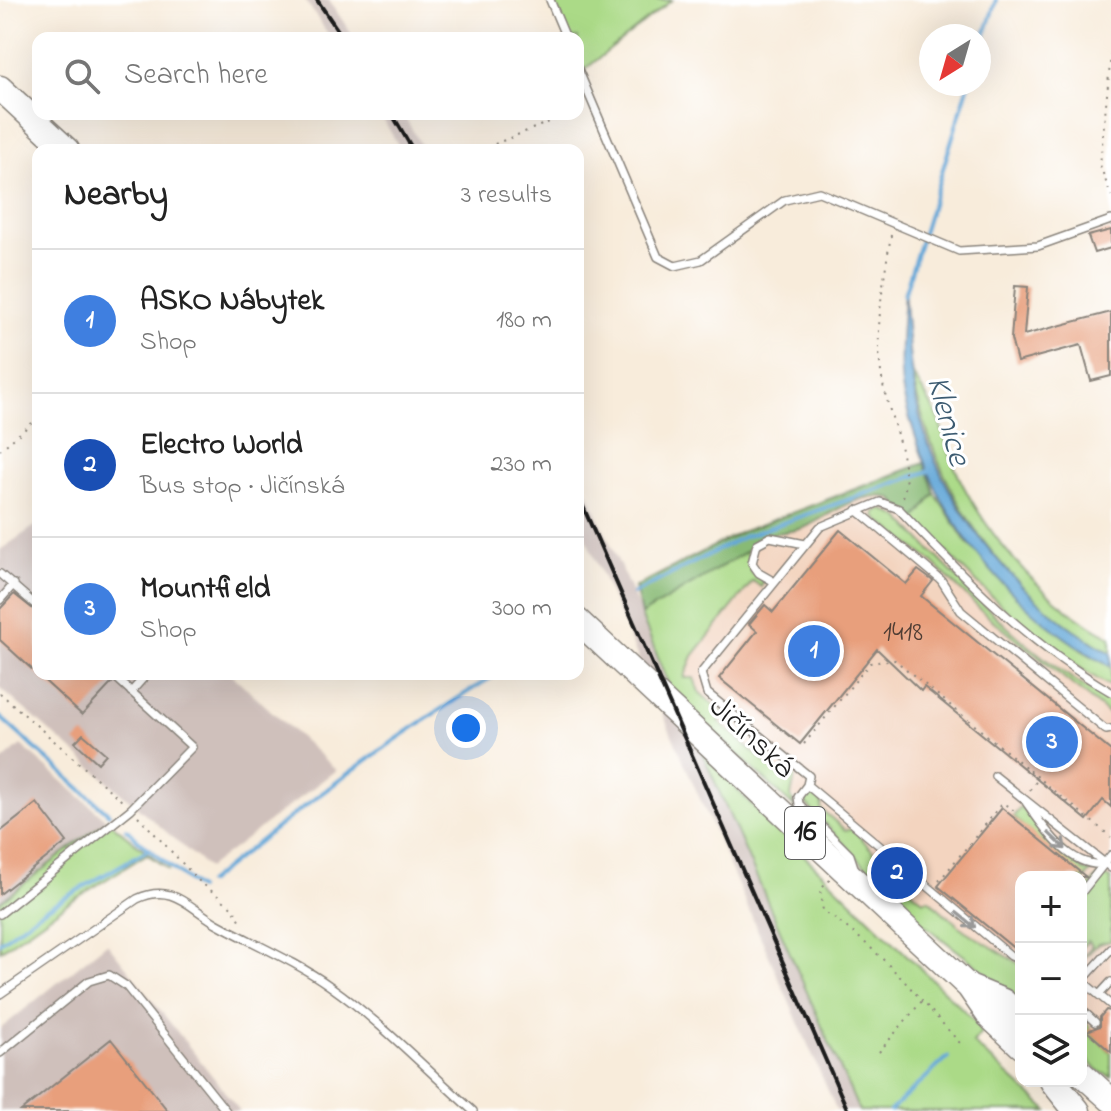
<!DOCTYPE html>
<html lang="en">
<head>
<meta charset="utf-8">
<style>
	body { margin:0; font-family:"Indie Flower",sans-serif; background:#f6f6f6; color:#222 }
	.controls { position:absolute; right:24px; bottom:24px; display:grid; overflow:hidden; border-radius:16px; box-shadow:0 8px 32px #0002 }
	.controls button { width:72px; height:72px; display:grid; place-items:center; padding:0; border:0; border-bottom:2px solid #e0e0e0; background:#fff; color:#222; font:40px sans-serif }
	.compass { position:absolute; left:919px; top:24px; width:72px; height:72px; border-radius:50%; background:#fff; box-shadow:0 8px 32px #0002; rotate:217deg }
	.you { position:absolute; left:466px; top:728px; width:28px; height:28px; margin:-20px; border:6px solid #fff; border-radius:50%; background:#1a73e8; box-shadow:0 0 0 12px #1a73e833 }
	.badge { display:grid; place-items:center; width:52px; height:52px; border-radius:50%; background:#111827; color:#fff; font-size:26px; font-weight:700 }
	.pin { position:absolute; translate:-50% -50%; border:4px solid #fff; box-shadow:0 2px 8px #0006 }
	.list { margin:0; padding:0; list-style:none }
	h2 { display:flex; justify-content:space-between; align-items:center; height:104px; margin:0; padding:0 32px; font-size:34px }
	h2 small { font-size:26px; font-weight:400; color:#767676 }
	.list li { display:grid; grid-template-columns:52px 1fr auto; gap:24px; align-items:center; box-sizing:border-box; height:144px; padding:0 32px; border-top:2px solid #e0e0e0 }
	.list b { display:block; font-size:30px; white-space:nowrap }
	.list p { margin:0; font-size:26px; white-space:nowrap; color:#767676 }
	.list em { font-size:26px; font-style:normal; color:#767676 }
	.icon { flex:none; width:44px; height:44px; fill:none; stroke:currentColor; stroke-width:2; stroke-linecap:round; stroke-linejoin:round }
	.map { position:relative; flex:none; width:1111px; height:1111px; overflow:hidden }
	.search { position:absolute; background:#fff; box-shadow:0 8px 32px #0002; left:32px; top:32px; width:552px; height:88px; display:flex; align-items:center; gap:20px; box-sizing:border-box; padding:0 28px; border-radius:16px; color:#767676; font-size:30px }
	.panel { position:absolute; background:#fff; box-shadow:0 8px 32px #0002; left:32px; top:144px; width:552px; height:536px; border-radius:16px }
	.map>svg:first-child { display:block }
	.built { fill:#f3d4bf }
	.industrial { fill:#cfc0bb }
	.green { fill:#abda87; stroke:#647b52; stroke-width:2 }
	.forest { fill:#88ba74; stroke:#526b48; stroke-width:2 }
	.water { fill:#63a7d8; stroke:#40627a; stroke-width:2 }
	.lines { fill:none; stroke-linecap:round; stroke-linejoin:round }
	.stream { stroke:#63a7d8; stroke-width:4 }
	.building { fill:#e89f7c }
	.service-casing { stroke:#8a847c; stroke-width:10 }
	.primary-casing { stroke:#8a847c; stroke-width:27 }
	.motorway-casing { stroke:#8a847c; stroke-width:29 }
	.path { stroke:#8a847c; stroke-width:2; stroke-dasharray:2 6; stroke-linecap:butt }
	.service { stroke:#fff; stroke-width:7 }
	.primary { stroke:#fff; stroke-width:24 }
	.motorway { stroke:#fff; stroke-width:26 }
	.rail { stroke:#1c1c1c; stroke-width:4 }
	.oneway { stroke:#999 }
	.labels { text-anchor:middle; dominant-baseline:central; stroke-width:6; stroke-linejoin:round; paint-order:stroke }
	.number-label { font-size:28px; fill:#4f3d34 }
	.shield { fill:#fff; stroke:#606060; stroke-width:2 }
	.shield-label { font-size:30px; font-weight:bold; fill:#1c1c1c }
	.street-label { font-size:32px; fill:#1c1c1c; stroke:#fff }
	.water-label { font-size:34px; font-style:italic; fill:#3c5b71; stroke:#fff }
</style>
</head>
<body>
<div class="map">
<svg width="1111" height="1111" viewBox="0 0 1111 1111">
	<rect width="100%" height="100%" fill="#fff"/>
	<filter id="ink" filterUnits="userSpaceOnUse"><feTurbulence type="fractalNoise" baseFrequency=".0125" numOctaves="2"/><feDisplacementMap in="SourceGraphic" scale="16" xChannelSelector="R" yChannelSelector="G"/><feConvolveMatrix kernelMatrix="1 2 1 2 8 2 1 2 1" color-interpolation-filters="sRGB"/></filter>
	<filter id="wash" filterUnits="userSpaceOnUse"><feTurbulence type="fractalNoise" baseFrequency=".006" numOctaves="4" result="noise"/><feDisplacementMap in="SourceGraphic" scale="32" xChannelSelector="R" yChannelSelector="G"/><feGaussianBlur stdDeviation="1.8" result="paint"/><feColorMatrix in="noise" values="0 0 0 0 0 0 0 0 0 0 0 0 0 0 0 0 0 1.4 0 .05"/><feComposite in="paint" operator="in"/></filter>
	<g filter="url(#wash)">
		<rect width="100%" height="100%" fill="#f8ecdb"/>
		<!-- built -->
		<path class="built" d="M918,468L937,524L1111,672V1064L1081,1041V877H1021V992L903,896L676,690L644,603L753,531Z"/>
		<!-- industrial -->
		<path class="industrial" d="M305,0H329L354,38H331Z
			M380,114H403L424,150H401Z
			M578,470L859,1111H837L611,596L578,520Z
			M38,524V674H231L336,770L208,868L0,688V550Z
			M21,745L107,820L0,902V763Z
			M107,943L240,1111H0V1029Z"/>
		<!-- green -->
		<path class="green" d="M554,0H672L583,71L578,60V38H569Z
			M912,373C920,387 930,401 937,416C946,438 951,463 963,485C995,546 1048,605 1111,637V653C1004,594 934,492 912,373Z
			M935,493L966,542L1081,650L1111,667V687C1035,644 975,582 915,520Z
			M882,509L899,517C968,589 1023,653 1111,703V716L985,614L930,560L876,518L875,512Z
			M747,551L751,572L764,582L761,587L753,581L693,656L684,678H694L699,692L724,714L719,722L786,781L792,773L795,777L791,796L795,808L672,693L641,615Z
			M701,750L750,803L977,1023L981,1033L973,1043L1048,1111H859Z
			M810,794L822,802L821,809L845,830L853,829L879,858L877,861L924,901L928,899L964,930L1021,965V1000L914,917L805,803L804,799Z
			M1021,807L1084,871H1091L1083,881L1013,817Z
			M107,820L169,870L147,854L65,905L0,951V902Z
			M1104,875L1111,879V941L1098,944L1081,960L1092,946L1088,941L1081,948V896L1098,876Z
			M1081,1019L1091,1028L1088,1031L1111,1052V1077L1098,1071L1081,1052Z"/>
		<!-- forest -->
		<path class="forest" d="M924,463L935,493L915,520L891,498C861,490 833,513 808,526C786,537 762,526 747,551L641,615L635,587L741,532Z"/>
		<!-- water -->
		<path class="water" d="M904,290C908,332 909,376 920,417C947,516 1022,603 1111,653V667C1021,616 949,540 917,441C910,419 902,398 901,376C899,347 903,318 904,290Z"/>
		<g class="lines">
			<!-- stream -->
			<path class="stream" d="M979,54L996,0
				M904,295L969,84
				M633,594L743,537L929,471
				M0,717L109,814
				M126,829L148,849
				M207,883C300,808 394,736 497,674
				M0,942L42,911L149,849L198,889
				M890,1111L948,1057"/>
		</g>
		<g id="blocks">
			<!-- building -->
			<path class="building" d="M1111,230V248L1094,253L1088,236Z
				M1015,286L1028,287L1024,335L1111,312V376L1091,381L1081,345L1017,362L1011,339Z
				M840,530L906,584L918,570L933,581L921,596L1111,751V807L1103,800L1087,820L924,687L921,691L877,649L800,744L719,678L757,631L749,624L765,605L773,612Z
				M14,594L38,613V674H105L112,683L82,715L0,640V609Z
				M83,734L106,754L98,763L75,742Z
				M37,803L67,842L0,894V832Z
				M1002,808L1086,877H1021V944L1016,950L938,886Z
				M1106,1010L1111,1011V1052L1087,1031L1100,1026V1017Z
				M111,1039L168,1111H21Z"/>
		</g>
	</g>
	<g filter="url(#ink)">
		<use href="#blocks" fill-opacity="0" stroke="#8a847c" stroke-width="2"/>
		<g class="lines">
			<defs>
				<path id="service" d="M550,0L566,38
					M578,69L658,257L675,266L701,260L785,200L819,192L959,251L1038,246L1111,220
					M857,510L941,580L961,611L1106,730L1111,729
					M0,574L38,607
					M773,581L759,573L752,563L757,544L770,537L805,544
					M0,600L14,584
					M131,692L147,674
					M995,776L1111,868
					M807,785L798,797L799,804L850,855L854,867
					M1026,802C1044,828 1069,868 1104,864
					M1081,893L1111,855
					M0,914L131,809L192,747L112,674
					M1021,960L1011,956L807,785L809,776L707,693L701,673L820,527L880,502L899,509C964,578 1028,644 1111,692
					M0,994L137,899C173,882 189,908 218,924C256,945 295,961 330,986C381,1022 426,1069 473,1111
					M1099,995L1111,982
					M1111,1005L1082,981L1111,949
					M1081,1009L1095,1022
					M0,1053L89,981L109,975L126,986L226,1111"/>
				<path id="primary" d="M0,88L67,150
					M578,621L969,987L989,1016L1021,1046
					M969,987L1003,1001L1021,1017
					M1081,1073L1111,1100"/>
				<path id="motorway" d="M1053,1081L1077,1111"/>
			</defs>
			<!-- service casing -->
			<use href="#service" class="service-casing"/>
			<!-- primary casing -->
			<use href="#primary" class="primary-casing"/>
			<!-- motorway casing -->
			<use href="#motorway" class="motorway-casing"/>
			<!-- path -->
			<path class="path" d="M1111,54L1100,165L1111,196
				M578,111L585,109
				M480,150L569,114
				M891,235C883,284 873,334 883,384C888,412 915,475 902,499
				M0,450L38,418
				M0,693L122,801
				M804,744L870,663L895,660L1111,837
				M1030,790L1038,779
				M138,816L199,881L233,908L242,923
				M830,880L820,890L823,911C878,946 916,995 960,1043
				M939,881L1003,803L1013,810L1016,808
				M879,1052L922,1001"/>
			<!-- service -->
			<use href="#service" class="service"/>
			<!-- primary -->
			<use href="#primary" class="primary"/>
			<!-- motorway -->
			<use href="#motorway" class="motorway"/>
			<!-- rail -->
			<path class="rail" d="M317,0L343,38
				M392,114L413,150
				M578,495L848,1111"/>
		</g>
		<!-- one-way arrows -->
		<defs><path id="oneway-shaft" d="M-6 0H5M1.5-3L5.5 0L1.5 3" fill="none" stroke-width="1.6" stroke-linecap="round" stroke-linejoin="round" transform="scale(2)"/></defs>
		<g class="oneway">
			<use href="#oneway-shaft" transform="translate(1057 841) rotate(44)"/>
			<use href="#oneway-shaft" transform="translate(966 920) rotate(39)"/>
		</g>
	</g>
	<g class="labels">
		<!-- number labels -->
		<g class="number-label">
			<text x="903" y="633">1418</text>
		</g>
		<!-- shield labels -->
		<rect class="shield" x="785" y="807" width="40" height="52" rx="6"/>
		<g class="shield-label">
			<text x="805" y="833">16</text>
		</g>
		<!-- street labels -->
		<g class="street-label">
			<text transform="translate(751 738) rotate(43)">Jičínská</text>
		</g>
		<!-- water labels -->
		<g class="water-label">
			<text transform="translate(947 421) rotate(75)">Klenice</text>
		</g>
	</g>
</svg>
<div class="controls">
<button>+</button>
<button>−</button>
<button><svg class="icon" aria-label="layers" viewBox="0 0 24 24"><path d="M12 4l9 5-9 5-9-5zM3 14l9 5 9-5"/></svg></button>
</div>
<svg class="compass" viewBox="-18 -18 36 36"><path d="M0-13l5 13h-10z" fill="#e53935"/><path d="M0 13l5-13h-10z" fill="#767676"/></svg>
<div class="you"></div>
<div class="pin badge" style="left:814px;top:651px;background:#3f7fe0">1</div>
<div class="pin badge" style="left:897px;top:873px;background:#1a4fb4">2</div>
<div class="pin badge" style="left:1052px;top:742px;background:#3f7fe0">3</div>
<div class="search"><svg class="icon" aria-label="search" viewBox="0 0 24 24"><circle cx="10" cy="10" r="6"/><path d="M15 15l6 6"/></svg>Search here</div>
<section class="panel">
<h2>Nearby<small>3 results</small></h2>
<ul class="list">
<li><span class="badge" style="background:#3f7fe0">1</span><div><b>ASKO Nábytek</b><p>Shop</p></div><em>180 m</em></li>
<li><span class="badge" style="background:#1a4fb4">2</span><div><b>Electro World</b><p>Bus stop · Jičínská</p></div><em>230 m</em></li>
<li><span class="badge" style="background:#3f7fe0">3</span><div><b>Mountfield</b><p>Shop</p></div><em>300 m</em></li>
</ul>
</section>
</div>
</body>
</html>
